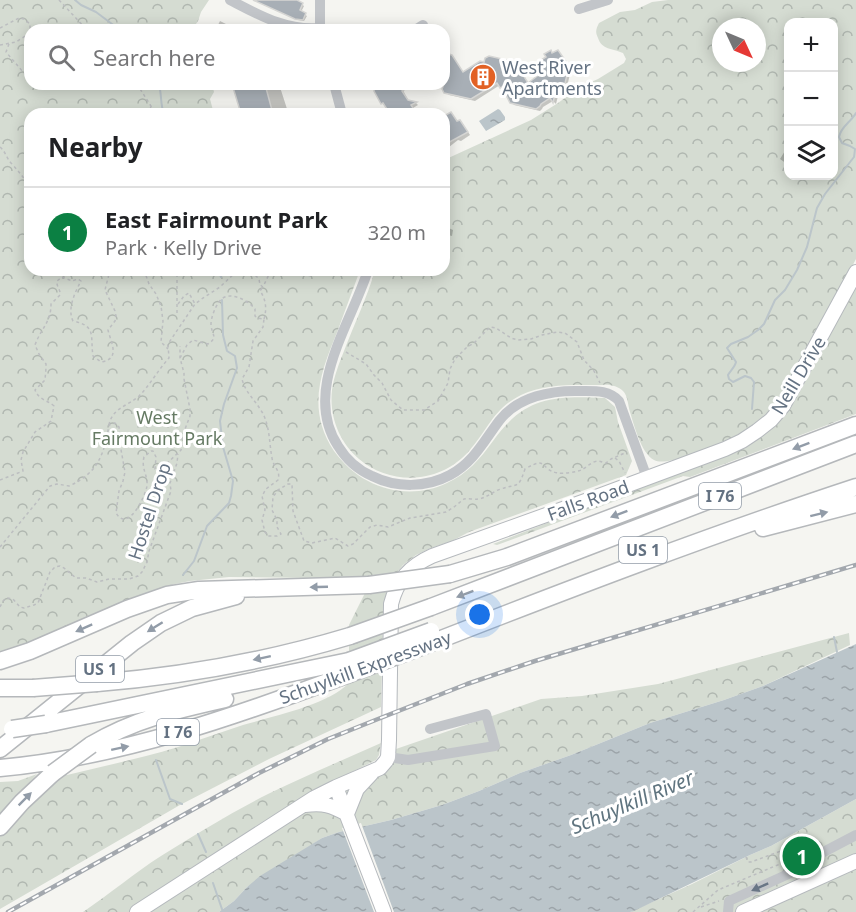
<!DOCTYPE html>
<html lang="en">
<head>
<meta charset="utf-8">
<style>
	body { margin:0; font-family:"Noto Sans",sans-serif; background:#f6f6f6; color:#202124 }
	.controls { position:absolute; right:18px; top:18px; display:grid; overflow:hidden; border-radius:12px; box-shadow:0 3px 15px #0003 }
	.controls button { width:54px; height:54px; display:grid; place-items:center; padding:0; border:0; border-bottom:2px solid #e0e0e0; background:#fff; color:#202124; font:30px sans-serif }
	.compass { position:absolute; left:712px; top:18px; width:54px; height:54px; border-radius:50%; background:#fff; box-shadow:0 3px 15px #0003; rotate:134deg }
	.you { position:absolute; left:480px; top:615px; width:21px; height:21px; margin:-15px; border:4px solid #fff; border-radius:50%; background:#1a73e8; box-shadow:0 0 0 9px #1a73e833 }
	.badge { display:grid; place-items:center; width:39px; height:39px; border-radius:50%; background:#0b8043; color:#fff; font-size:20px; font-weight:700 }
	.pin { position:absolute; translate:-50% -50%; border:3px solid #fff; box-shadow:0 2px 6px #0006 }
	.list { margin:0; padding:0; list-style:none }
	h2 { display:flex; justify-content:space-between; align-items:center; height:78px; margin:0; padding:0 24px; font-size:26px }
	h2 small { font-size:20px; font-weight:400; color:#757577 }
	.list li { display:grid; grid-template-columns:39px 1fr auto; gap:18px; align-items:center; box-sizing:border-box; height:90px; padding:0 24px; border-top:2px solid #e0e0e0 }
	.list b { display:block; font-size:22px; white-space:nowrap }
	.list p { margin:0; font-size:20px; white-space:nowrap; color:#757577 }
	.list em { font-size:20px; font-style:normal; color:#757577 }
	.icon { flex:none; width:33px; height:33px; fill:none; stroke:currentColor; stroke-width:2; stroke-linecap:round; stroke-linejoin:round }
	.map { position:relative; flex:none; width:856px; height:912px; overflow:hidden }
	.search { position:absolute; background:#fff; box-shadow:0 3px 15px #0003; left:24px; top:24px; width:426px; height:66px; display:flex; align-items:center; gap:15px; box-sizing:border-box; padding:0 21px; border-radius:18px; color:#757577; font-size:22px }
	.panel { position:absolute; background:#fff; box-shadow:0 3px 15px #0003; left:24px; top:108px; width:426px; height:168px; border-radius:18px }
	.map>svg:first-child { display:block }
	.forest { fill:url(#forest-crowns); fill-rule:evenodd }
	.water { fill:url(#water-ripples) }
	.pier { fill:#f5f5f1 }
	.shadow { fill:#0003 }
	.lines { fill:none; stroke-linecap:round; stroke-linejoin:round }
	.stream { stroke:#bbc5ca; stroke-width:2 }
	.building { fill:#a8afb6; stroke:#d6d6d4; stroke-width:1.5 }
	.major-casing { stroke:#b5b9bd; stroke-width:16 }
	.highway-casing { stroke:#b5b8bb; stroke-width:19 }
	.path { stroke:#bcbec0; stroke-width:1.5; stroke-dasharray:3 3; stroke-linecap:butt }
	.minor { stroke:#c2c5c9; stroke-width:10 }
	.major { stroke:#fff; stroke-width:14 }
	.highway { stroke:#fff; stroke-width:16 }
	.rail-casing { stroke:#a3a8ae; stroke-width:4.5 }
	.rail { stroke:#fff; stroke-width:2; stroke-dasharray:7; stroke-linecap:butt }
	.highway-bridge-casing { stroke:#b5b8bb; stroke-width:19; stroke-linecap:butt }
	.highway-bridge { stroke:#fff; stroke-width:16 }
	.oneway { fill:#929ca8 }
	.oneway2 { fill:#697686 }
	.labels { text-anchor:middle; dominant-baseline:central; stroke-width:6; stroke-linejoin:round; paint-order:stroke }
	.shield { fill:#fff; stroke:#929ca8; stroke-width:1.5 }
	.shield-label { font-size:16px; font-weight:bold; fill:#647282 }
	.poi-label { font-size:18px; fill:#647282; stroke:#fff; text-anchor:start }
	.street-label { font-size:18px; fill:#647282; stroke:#fff }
	.park-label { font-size:18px; fill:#657a63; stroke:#fff }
	.water-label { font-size:20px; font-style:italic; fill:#5f747f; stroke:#fff }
</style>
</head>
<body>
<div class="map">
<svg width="856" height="912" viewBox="0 0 856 912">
	<defs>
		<pattern id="forest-crowns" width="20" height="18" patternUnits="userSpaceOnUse" patternTransform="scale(1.5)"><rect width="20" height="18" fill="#d5dcd2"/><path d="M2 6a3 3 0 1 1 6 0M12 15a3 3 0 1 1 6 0" fill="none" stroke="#b0b7b0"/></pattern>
		<pattern id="water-ripples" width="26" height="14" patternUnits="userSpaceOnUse" patternTransform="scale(1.5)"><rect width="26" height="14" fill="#bbc5ca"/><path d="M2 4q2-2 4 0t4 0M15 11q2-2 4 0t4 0" fill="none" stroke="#9ca4a9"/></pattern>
	</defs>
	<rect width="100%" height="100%" fill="#f5f5f1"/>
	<!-- forest -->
	<path class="forest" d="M0,0H209L201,12L198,21L192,30H30V84H212L214,92L210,99L214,114H30V270H360C353,290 345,310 338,330C321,371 306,409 334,451C343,463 354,474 368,481C392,494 422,495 447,483C467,474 480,459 493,441C525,396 554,396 605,398L615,407L618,422L632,461L626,475L469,532L452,541L431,548L416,555L403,565L392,579L387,590L383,613L381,707L269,759L180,805L0,909V833L64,771L67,775C104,766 142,758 178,747C200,740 221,732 243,725C274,716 327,705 349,683V625L373,577L316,578L229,577L190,581L170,585L134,597L50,635L0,653Z
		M668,0H856V259L781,399C774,408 767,416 759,423C744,435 671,469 654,460C641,453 634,425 630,412C628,406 628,396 623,391C618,386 609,384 602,385C575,385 546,383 521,395C493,409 488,430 469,451C441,483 392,487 359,459C339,442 329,416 332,390C334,376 339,364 344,351C354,324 367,298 375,270H444V160L531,120L558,103L580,87L598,79L624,63L626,59L623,53C612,48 602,50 598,38C595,32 596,29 599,23L620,12L635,10L652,2ZM788,22H834V176H788ZM721,27H757V63H721Z
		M856,285V414L690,477L683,476L497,545L493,544L738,449C762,434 776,426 793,403Z
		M849,633L850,645L763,686L724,700L650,723L571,755L520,773L479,791L442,805L391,820L339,832L322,838L247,887L234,901L219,912H83C110,894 134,873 161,856C196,834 232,812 268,794C305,776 343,760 381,743L379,755L376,760L338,779L356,785L376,779L390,768L394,760L396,749L541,699L582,696L658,684Z
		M37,774L0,816V782L18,781Z
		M856,799V912H630L692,884L750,855L771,846Z"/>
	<!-- water -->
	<path class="water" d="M498,109L500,110L505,117V120L486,131L479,121Z
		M856,644V799L771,846L750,855L634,911L630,912H219L234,901L247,887L260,876L322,838L339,832L391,820L442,805L479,791L520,773L571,755L650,723L724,700L763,686Z"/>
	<!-- pier -->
	<path class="pier" d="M361,823L384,885L368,891L384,885L394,912H374L342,828Z"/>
	<!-- shadow -->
	<path class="shadow" d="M255,0H296L304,6L301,12L307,16L304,21L298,20Z
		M220,21L230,26L231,28L230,30H226L220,27L218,25Z
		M444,47L449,51L451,56L464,74L528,84L543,74L553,54H560L571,70L565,95L562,97L558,96L556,104L553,101L543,107L542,109L540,111L514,105L500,85L475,101L449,95L441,84H444Z
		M234,84H279L288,112L290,111L292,114H242Z
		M377,84H408L402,88L409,102L416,103L418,105L413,108L417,114H389L390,112L382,103Z
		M445,115L463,124L470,135L461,141L458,140L444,151Z
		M788,146V162L787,164L780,159Z
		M444,226L453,230L452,236L444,234Z"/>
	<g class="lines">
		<!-- stream -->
		<path class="stream" d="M75,0L81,5L96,12L120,30
			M157,84L159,85C162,95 160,104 164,114
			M218,270L221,277
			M752,409L754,382L751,378L745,376L733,382L729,379L728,375C730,371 735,367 736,362L727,348L731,344L748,337L758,330L764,324L775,300L785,290L797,270L807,247L817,208L825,194L854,157L855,149L850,146L842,143L839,137C841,126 851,122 856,113
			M183,575L194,561L207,526L229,503L231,496L233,481L223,447L220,421L224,404L237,368L235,356L227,351L223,335L222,300
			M834,637L837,652
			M156,760L170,799L182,804
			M198,834L206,852
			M213,883L223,912"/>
	</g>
	<!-- building -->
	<path class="building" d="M253,0H297L303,3L300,10L306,13L303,20L295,19Z
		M551,50L552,53L558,50L569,66L563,92L559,95L555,94L553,103L550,98L541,104L540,106L536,109L510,103L502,87L500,88L497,83L471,99L444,93L442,89L444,84V53L452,55L463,72L480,61L484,62L485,58L489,56L515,62L528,83L541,73L536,63L546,57L544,54Z
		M232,84H261L262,89L266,88L273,114H241Z
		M375,84H397L399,86L407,88L402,91L408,100L417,102L411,105L417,114H390L383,103L381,104L374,91Z
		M451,112L457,121L460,120L468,132L444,145V116Z"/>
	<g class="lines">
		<defs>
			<path id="major" d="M336,787L384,912
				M305,805C324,803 331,805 347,814
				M347,814L357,789L371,774
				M137,912L314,798L336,787L380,768L386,761L388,757L389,740L391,604C397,580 410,566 432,556L585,501L725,449L742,441L757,431L771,420L783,406L856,272
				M743,912L856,861"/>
			<path id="highway" d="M763,528L856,504
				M450,574L507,557L856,425
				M431,607L856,444
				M431,643C572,588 713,534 856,487
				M0,661L30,651L127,609L167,595L199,590L369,585
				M97,683C182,676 267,661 350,636
				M0,688H33
				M46,724L349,661
				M91,745C135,719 176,710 225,699
				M0,749L132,643L161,623L192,608L236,596
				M0,768C121,757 236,716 349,674
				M0,827L22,802L53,773"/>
		</defs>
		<!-- major casing -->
		<use href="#major" class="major-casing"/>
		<!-- highway casing -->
		<use href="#highway" class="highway-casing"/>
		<!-- path -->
		<path class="path" d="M59,0L87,30
			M0,28L19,18L24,19L30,24V30
			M9,44L6,52L23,72L30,78
			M0,45L16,42L27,35L30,31
			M137,84L156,114
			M147,114L151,107
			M0,147C6,152 6,158 12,164C19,172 25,178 30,189
			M144,270L149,284L156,294L161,306L163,321L161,342L168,349
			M245,270L253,273L259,279L260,285L263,287L271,270
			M298,270C306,277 313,278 321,270
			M262,288L260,291C266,299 267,309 264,319
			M178,304L184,296L189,293L195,304
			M177,313V270
			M346,352L366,364L374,375L382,383L391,400L403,410H424L438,401L448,383L450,369L455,359L467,347L474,343L490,327L496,328L511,338L518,340L531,339L542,335L557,332L565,333L577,342L584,360L594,371L600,383
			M180,358L187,345L193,340L208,344C219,337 211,334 211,324C211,318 215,307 219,302C227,289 248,300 255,309V316L257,318L264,319L263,327L253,341L249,367L242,379C245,392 255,400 262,412C270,426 269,442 272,458C273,467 281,470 278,480L266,489L262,496L265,510L262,520L265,532L268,536H277L281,534L277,527V520L272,510L273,497L278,490L288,484H292L293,511L304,541L312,543L335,538L348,546L353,544L370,527L377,525L388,527L410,518L446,512L454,507L464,499C468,498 474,500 478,499C487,498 493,491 501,489C518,483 518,490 525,469C549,455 539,470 558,473C563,474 577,472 581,470C586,468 592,461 598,461C601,461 603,463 606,463L611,459L627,452
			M109,425C112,408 128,406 139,396C150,385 158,370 169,358L168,345L170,341L195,304L203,298L220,287L238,270
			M615,458L619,461L625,473
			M0,480L23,471L21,460L23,452L35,432L51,421L54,406C47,400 39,400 35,390L45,380L46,368V364L39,354L35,345C41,328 51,323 51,304L60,295C61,290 56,286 57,281L62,277L72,281L78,279L81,281C75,292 67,309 73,321C97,326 90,336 93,356L101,362C121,359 111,343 108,330L115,321L116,316L115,311L105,290L110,270
			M0,547L50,486L57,484L69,486C98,473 104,455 109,425L115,423L119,427L120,444L125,472L123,481L119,491L116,513C128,533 145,497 147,486C148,475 141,469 144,457L151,451H153L156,457L155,469L159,471L181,450L182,445V437L190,416V409L184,379V373L180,358V346
			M0,607L3,601L7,598L13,599L20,607L24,608L34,605L38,603L50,572L55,567L60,566L64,568L76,578H86L97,582L109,579H129L138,576L142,572L147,562L149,551L171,491L170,483L177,463L178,454
			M746,857L748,862H751L789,848L794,851L796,857
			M701,907L719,901
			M693,912L718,890L799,856"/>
		<!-- minor -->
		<path class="minor" d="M230,0C259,15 286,31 320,28
			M320,0V30
			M579,9L608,0
			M415,30L423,25
			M334,84L342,114
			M368,270C351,324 302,391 338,446C346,459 358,470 372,476C396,488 426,488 450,475C473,463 484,441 499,421C518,396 552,390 581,391C595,391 609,390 619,401L647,478
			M388,757L408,760L495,746L486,714L430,729
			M728,912L729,901L797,870L814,857L856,835"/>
		<!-- major -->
		<use href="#major" class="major"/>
		<!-- highway -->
		<use href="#highway" class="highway"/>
		<defs>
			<path id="rail" d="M8,912L259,773L328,739L378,719L467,684L535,661L856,565"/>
		</defs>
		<!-- rail casing -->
		<use href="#rail" class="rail-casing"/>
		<!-- rail -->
		<use href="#rail" class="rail"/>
		<defs>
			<path id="highway-bridge" d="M369,585L450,574
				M350,636L431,607
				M349,661L431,631
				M349,674L431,643
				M33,688L97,683
				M12,729L46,724
				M53,773L91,745"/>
		</defs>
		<!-- highway-bridge casing -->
		<use href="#highway-bridge" class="highway-bridge-casing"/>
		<!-- highway-bridge -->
		<use href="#highway-bridge" class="highway-bridge"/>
	</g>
	<!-- one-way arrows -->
	<defs><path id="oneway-solid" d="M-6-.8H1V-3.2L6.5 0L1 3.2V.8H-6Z" transform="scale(1.5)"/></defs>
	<g class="oneway">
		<use href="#oneway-solid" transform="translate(801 446) rotate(159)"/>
		<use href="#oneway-solid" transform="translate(619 514) rotate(159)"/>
		<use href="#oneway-solid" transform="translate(819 514) rotate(-14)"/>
		<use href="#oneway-solid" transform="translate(319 587) rotate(178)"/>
		<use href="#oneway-solid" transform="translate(465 594) rotate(159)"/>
		<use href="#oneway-solid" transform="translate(155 627) rotate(148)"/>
		<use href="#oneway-solid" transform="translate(84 628) rotate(156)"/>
		<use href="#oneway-solid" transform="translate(262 658) rotate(168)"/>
		<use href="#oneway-solid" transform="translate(120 748) rotate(-12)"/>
		<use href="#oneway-solid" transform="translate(25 799) rotate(-45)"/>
	</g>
	<use class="oneway2" href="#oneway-solid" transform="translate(760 887) rotate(156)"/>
	<!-- icons -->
	<defs>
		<symbol id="building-disc" viewBox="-11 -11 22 22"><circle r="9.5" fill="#e26124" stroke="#fff"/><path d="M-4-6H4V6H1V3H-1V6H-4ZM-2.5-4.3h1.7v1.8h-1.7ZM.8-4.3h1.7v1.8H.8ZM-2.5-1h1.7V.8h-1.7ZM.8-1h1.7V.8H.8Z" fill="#fff"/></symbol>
	</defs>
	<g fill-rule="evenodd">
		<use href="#building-disc" x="468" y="62" width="30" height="30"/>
	</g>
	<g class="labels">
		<!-- shield labels -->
		<g class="shield">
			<rect x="699" y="483" width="42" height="26" rx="4.5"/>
			<rect x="619" y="537" width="48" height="26" rx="4.5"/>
			<rect x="76" y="656" width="48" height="26" rx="4.5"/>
			<rect x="157" y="719" width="42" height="26" rx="4.5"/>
		</g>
		<g class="shield-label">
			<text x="720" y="496">I 76</text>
			<text x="643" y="550">US 1</text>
			<text x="100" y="669">US 1</text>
			<text x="178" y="732">I 76</text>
		</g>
		<!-- poi labels -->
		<g class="poi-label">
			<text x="502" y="67">West River<tspan x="502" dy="21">Apartments</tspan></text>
		</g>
		<!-- street labels -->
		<g class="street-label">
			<text transform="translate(798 375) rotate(-59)">Neill Drive</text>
			<text transform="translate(588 500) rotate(-20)">Falls Road</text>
			<text transform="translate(149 511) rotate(-72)">Hostel Drop</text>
			<text transform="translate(365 667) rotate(-20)">Schuylkill Expressway</text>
		</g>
		<!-- park labels -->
		<g class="park-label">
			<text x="157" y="417">West<tspan x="157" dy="21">Fairmount Park</tspan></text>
		</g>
		<!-- water labels -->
		<g class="water-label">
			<text transform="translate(632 802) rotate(-23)">Schuylkill River</text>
		</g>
	</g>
</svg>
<div class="controls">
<button>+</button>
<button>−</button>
<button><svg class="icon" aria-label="layers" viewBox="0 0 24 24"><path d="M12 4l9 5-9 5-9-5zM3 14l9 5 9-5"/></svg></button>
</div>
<svg class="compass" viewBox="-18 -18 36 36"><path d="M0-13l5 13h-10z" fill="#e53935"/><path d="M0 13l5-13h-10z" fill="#757577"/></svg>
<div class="you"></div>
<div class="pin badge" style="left:802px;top:856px">1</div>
<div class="search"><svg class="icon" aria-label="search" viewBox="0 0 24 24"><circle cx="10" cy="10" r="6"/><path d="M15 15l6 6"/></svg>Search here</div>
<section class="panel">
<h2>Nearby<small></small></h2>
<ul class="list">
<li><span class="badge">1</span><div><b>East Fairmount Park</b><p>Park · Kelly Drive</p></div><em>320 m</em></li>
</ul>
</section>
</div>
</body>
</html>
